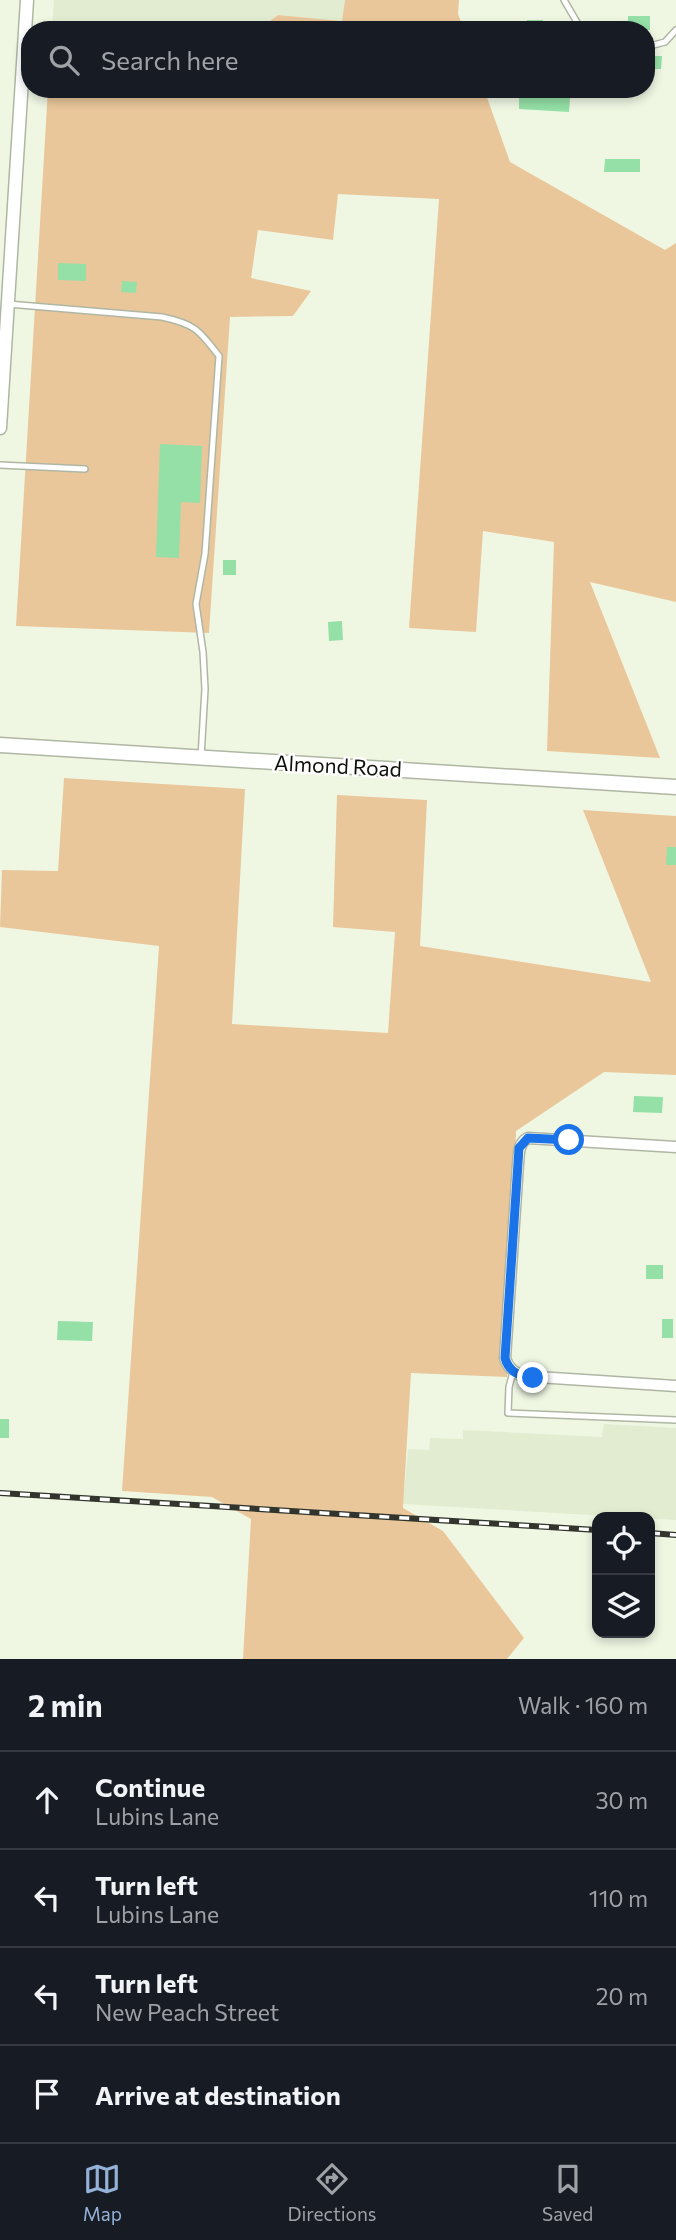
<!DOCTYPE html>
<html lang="en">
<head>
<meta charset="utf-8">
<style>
	body { margin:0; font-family:Commissioner,sans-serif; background:#242831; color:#f1f3f6 }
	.controls { position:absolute; right:21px; bottom:21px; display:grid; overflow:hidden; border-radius:14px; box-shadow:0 4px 10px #0003 }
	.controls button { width:63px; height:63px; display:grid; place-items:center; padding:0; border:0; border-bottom:2px solid #363941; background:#171b24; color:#f1f3f6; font:35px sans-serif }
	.stop { position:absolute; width:21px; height:21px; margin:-16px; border:5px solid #1a73e8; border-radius:50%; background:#fff }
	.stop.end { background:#1a73e8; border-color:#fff; box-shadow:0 2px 7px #0008 }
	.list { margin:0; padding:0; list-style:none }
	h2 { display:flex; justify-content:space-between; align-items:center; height:91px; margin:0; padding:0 28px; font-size:30px }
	h2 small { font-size:23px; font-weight:400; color:#9ea1a6 }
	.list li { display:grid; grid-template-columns:46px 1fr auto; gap:21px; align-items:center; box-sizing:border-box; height:98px; padding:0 28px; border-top:2px solid #363941 }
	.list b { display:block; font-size:26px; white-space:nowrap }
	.list p { margin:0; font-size:23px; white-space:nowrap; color:#9ea1a6 }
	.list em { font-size:23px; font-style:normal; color:#9ea1a6 }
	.icon { flex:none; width:38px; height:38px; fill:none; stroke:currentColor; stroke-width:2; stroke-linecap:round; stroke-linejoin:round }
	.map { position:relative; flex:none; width:676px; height:1659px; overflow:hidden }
	.search { position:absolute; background:#171b24; box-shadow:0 4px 10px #0003; left:21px; right:21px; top:21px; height:77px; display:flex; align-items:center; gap:18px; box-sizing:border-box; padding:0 24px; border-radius:28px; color:#9ea1a6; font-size:26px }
	.sheet { height:483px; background:#171b24 }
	nav { display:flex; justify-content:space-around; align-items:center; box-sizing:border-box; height:98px; border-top:2px solid #363941; background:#171b24; font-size:19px; color:#9ea1a6 }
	nav a { display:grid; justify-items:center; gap:4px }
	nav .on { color:#94b2d8 }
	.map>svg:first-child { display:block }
	.built { fill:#e1ecd1 }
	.green { fill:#eac79a }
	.building { fill:#94e0a7 }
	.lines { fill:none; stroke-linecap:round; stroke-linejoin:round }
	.service-casing { stroke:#afb7a4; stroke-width:8 }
	.minor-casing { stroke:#afb7a4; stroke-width:13 }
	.tertiary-casing { stroke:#afb7a4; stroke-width:15 }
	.secondary-casing { stroke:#afb7a4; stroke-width:17 }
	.service { stroke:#fff; stroke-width:5 }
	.minor { stroke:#fff; stroke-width:10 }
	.tertiary { stroke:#fff; stroke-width:12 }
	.secondary { stroke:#fff; stroke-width:14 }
	.rail-casing { stroke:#31352c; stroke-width:6 }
	.rail { stroke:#fff; stroke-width:3.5; stroke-dasharray:10; stroke-linecap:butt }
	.route { stroke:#1a73e8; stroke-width:9 }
	.labels { text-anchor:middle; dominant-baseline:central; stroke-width:5; stroke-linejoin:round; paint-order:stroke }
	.street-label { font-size:21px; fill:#0e110a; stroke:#fff }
</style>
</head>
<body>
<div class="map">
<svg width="676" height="1659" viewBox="0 0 676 1659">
	<rect width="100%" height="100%" fill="#eff7e3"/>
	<!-- built -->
	<path class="built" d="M54,0H345L343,21L278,15L258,30H52Z
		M604,1424L676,1428V1520L403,1504L408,1449L429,1450L430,1438L463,1439V1430L602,1437Z"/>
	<!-- green -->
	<path class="green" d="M345,0H459L458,14L464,30H258L278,15L342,21Z
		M48,89H484L510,162L665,250L676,243V602L590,582L660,758L547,751L554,542L483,531L476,632L409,628L439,199L338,194L333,240L258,230L251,278L311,291L293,316L230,317L209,633L16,626Z
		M64,778L245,789L232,1024L388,1033L395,932L333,927L337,795L427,800L420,946L651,982L583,810L676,816V1075L604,1072L516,1131L507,1377L411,1373L403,1508L443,1531L524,1638L507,1659H243L251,1519L212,1497L122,1491L159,946L0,927L2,870L58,871Z"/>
	<!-- building -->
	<path class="building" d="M628,16H650V30H628Z
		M527,20H543V30H527Z
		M650,56H662L661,69H649Z
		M519,95L570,98L569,112L519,109Z
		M605,159H640V172H604Z
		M58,263L86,264V281L58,280Z
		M122,281L137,282L136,293L121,292Z
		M160,444L202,446L200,503L181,502L179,558L156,557Z
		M223,560H236V575H223Z
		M342,621L343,640L329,641L328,622Z
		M667,847H676V865H666Z
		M634,1096L663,1097L662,1113L633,1112Z
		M646,1265H663V1279H646Z
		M662,1319H673V1338H662Z
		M58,1321L93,1322L92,1341L57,1340Z
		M0,1419H9V1438H0Z"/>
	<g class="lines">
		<defs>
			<path id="service" d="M564,0L578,24L586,30
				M646,47L665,42L676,30
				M8,304L162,317C195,324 199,330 219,356L205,554L196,604L203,652L205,689L201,757
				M0,465L85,469
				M513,1372L509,1387L508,1413L676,1420"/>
			<path id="minor" d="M676,1147L528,1138C518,1143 519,1154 518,1164L505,1358C508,1368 513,1371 522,1376L676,1386"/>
			<path id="tertiary" d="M0,428L27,0"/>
			<path id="secondary" d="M0,745L676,787"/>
		</defs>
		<!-- service casing -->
		<use href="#service" class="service-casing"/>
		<!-- minor casing -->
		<use href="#minor" class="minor-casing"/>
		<!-- tertiary casing -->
		<use href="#tertiary" class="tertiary-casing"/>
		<!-- secondary casing -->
		<use href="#secondary" class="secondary-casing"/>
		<!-- service -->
		<use href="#service" class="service"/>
		<!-- minor -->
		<use href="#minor" class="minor"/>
		<!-- tertiary -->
		<use href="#tertiary" class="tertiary"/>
		<!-- secondary -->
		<use href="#secondary" class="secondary"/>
		<defs>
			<path id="rail" d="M0,1493L597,1530
				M650,1533L676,1535"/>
		</defs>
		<!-- rail casing -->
		<use href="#rail" class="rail-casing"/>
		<!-- rail -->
		<use href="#rail" class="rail"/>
	</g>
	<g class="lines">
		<!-- route -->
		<path class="route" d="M533,1378C519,1376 509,1372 505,1358L519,1148L528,1138L569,1140"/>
	</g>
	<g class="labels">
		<!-- street labels -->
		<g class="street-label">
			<text transform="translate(338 765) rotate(3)">Almond Road</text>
		</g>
	</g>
</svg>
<div class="controls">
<button><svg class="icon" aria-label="locate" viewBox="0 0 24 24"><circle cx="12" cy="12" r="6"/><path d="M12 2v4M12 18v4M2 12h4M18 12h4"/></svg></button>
<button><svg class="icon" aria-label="layers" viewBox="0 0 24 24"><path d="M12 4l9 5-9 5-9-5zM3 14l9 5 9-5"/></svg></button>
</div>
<div class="stop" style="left:569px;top:1140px"></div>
<div class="stop end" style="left:533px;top:1378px"></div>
<div class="search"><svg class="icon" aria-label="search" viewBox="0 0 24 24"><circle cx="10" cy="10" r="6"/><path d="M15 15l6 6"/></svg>Search here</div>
</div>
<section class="sheet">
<h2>2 min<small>Walk · 160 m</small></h2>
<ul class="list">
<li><svg class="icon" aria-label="ahead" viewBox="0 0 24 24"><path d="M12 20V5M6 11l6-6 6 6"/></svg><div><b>Continue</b><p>Lubins Lane</p></div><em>30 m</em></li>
<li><svg class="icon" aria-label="left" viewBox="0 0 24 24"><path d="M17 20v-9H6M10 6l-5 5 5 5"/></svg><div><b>Turn left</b><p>Lubins Lane</p></div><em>110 m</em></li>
<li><svg class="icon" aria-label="left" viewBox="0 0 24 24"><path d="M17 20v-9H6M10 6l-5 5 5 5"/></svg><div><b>Turn left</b><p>New Peach Street</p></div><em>20 m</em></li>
<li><svg class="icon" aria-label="arrive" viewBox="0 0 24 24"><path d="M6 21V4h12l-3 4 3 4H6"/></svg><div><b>Arrive at destination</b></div></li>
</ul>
</section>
<nav>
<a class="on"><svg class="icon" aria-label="map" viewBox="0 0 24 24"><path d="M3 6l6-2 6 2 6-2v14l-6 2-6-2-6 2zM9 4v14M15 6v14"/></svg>Map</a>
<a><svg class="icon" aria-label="directions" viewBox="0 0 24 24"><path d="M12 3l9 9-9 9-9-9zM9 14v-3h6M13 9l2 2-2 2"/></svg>Directions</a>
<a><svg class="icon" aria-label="saved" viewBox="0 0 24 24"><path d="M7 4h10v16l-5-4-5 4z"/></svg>Saved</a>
</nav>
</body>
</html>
